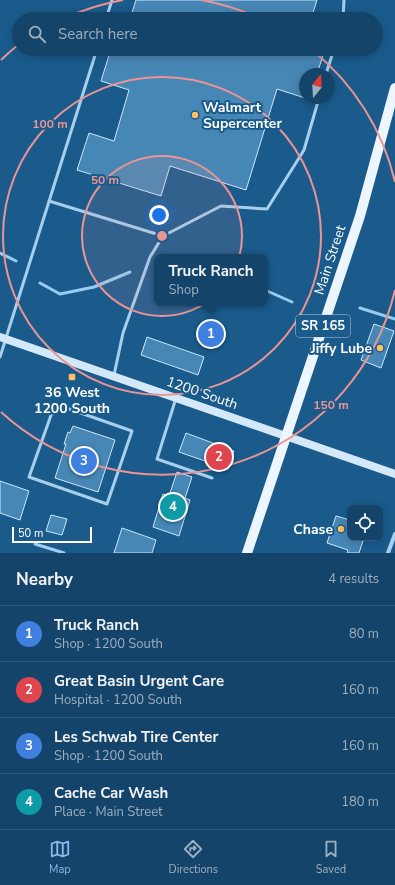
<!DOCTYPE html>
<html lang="en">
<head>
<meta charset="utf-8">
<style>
	body { margin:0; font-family:"Nunito Sans",sans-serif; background:#214e71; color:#f1f3f6 }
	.controls { position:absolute; right:12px; bottom:12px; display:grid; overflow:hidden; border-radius:8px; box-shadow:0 2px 10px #0003 }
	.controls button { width:36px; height:36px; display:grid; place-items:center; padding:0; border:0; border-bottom:1px solid #335c7d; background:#144469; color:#f1f3f6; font:20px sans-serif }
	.compass { position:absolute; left:299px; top:68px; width:36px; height:36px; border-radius:50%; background:#144469; box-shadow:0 2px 10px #0003; rotate:18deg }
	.scale { position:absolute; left:12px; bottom:10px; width:80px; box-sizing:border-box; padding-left:4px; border:2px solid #fff; border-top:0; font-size:11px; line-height:14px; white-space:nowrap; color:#fff; -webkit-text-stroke:3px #1a5b8c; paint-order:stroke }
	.you { position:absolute; left:159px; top:215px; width:14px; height:14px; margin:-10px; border:3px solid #fff; border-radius:50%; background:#1a73e8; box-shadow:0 0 0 6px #1a73e833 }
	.badge { display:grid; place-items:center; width:26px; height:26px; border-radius:50%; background:#90b9f0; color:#fff; font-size:13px; font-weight:700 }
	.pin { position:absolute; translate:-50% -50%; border:2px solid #fff; box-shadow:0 1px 4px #0006 }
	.popup { position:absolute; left:154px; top:254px; width:114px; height:52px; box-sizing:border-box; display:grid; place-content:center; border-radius:8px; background:#144469; filter:drop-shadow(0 1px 3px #0005); font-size:13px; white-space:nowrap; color:#9db0c0 }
	.popup b { font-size:15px; color:#f1f3f6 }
	.popup::after { content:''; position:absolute; left:50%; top:100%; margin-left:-8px; border:8px solid transparent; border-top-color:#144469 }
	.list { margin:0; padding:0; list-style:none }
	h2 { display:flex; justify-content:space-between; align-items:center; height:52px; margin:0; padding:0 16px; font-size:17px }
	h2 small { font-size:13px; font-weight:400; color:#9db0c0 }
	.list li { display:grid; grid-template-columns:26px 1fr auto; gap:12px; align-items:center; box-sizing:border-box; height:56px; padding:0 16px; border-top:1px solid #335c7d }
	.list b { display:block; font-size:15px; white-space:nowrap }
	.list p { margin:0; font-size:13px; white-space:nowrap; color:#9db0c0 }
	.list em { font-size:13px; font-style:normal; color:#9db0c0 }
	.icon { flex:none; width:22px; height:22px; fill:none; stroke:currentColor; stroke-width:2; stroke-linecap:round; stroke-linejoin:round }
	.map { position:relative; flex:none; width:395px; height:553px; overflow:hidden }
	.search { position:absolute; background:#144469; box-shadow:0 2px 10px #0003; left:12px; right:12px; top:12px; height:44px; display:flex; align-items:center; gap:10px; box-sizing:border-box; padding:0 14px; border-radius:22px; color:#9db0c0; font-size:15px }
	.sheet { height:276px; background:#144469 }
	nav { display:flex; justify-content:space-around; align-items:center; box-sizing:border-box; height:56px; border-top:1px solid #335c7d; background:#144469; font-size:11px; color:#9db0c0 }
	nav a { display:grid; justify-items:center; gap:2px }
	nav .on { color:#90b9f0 }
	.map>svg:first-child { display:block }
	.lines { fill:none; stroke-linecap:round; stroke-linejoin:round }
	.stream { stroke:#99ccf0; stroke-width:3 }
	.building { fill:#4787b6; stroke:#cce6fa }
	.service { stroke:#a6cfed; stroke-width:3 }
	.minor { stroke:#a6cfed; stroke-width:4 }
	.secondary { stroke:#d3e9fa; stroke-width:8 }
	.primary { stroke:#ecf6ff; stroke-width:10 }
	.ring { fill:none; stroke:#ea9494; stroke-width:2 }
	.poi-dot { fill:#ffbe62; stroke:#1a5b8c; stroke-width:1.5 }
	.labels { text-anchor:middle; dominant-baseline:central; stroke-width:4; stroke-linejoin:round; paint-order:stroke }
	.shield { fill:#1a5b8c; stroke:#bacedc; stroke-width:1 }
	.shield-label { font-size:13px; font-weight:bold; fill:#fff }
	.poi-label { font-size:14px; font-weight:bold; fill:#fff; stroke:#1a5b8c; text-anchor:end }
	.street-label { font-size:14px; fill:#fff; stroke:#1a5b8c }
	.centre { fill:#ea9494; stroke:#1a5b8c; stroke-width:2 }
	.ring-label { font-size:12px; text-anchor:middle; font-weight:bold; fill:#ea9494; stroke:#1a5b8c; stroke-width:4; stroke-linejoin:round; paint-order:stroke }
</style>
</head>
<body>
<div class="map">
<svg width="395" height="553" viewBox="0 0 395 553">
	<rect width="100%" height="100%" fill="#1a5b8c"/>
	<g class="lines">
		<!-- stream -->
		<path class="stream" d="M0,253L16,261
			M40,283L60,294L94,287L130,272
			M265,290L292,302
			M360,308L395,319"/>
	</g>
	<!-- building -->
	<path class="building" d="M136,0H317L311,19H130Z
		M111,49H325L317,74H305V98L277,89L246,190L170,166L161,196L77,170L89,133L114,141L129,90L101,81Z
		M374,324L394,331L381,368L361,360Z
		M147,337L204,357L198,375L141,355Z
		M73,426L115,440L98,492L55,478L66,444H64L68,432L70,433Z
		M186,433L234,451L228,469L179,452Z
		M177,472L192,477L185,498L190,500L179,536L153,527L163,494L169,496Z
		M0,481L29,491L20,520L0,513Z
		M51,515L67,519L62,535L46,531Z
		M336,516L350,520V538H364L359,553H347L348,550L327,543Z
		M122,528L156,540L152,553H114Z"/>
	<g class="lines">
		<!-- service -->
		<path class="service" d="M106,19L112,0
			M343,19L344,0
			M326,74L334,49
			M49,201L163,236
			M0,357L97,49
			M114,375L123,333L150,257L163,236L221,206L267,209L304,150L319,98
			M176,398L157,459L212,478
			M55,404L132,431L107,504L29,477Z
			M35,544L64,553"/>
		<!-- minor -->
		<path class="minor" d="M388,553L395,534"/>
		<!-- secondary -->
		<path class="secondary" d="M0,337L395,474"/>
		<!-- primary -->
		<path class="primary" d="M247,553L360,216L395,88"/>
	</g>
	<!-- distance rings -->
	<circle cx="162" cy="236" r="80" fill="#ea9494" fill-opacity=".12"/>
	<g class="ring">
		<circle cx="162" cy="236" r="80"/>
		<circle cx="162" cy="236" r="159"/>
		<path d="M395 290A239 239 0 0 1 1 412M1 60A239 239 0 0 1 18 45M63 19A239 239 0 0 1 123 0M201 0A239 239 0 0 1 261 19M312 50A239 239 0 0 1 395 182"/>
	</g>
	<!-- markers -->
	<g class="poi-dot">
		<circle cx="195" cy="115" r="4"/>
		<circle cx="380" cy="348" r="4"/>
		<rect x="68" y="373" width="8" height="8" rx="2"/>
		<circle cx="341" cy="529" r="4"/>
	</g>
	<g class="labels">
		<!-- shield labels -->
		<rect class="shield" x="296" y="315" width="54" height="22" rx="3"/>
		<g class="shield-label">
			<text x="323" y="326">SR 165</text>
		</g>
		<!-- poi labels -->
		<g class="poi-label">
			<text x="203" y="107" text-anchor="start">Walmart<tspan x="203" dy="16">Supercenter</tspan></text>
			<text x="372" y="348">Jiffy Lube</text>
			<text x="72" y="392" text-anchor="middle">36 West<tspan x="72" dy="16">1200 South</tspan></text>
			<text x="333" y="529">Chase</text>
		</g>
		<!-- street labels -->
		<g class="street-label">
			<text transform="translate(330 260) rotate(-72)">Main Street</text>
			<text transform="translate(202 393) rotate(19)">1200 South</text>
		</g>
	</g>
	<circle cx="162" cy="236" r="6" class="centre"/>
	<g class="ring-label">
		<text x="50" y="128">100 m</text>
		<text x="105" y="184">50 m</text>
		<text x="331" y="409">150 m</text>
	</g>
</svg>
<div class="controls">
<button><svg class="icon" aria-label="locate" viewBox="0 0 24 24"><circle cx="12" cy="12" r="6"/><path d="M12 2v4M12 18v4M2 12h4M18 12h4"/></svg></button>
</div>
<svg class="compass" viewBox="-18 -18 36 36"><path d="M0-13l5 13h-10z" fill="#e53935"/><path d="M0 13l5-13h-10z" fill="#9db0c0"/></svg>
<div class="scale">50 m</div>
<div class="you"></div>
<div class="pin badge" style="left:211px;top:334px;background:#3f7fe0">1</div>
<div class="popup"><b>Truck Ranch</b>Shop</div>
<div class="pin badge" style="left:219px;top:457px;background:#e0444e">2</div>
<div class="pin badge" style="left:84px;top:461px;background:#3f7fe0">3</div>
<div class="pin badge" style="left:173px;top:507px;background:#0f9aa8">4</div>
<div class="search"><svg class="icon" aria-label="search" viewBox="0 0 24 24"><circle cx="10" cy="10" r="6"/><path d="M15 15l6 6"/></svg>Search here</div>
</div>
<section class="sheet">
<h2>Nearby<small>4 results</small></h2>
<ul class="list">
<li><span class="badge" style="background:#3f7fe0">1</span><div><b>Truck Ranch</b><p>Shop · 1200 South</p></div><em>80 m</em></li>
<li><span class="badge" style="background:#e0444e">2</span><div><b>Great Basin Urgent Care</b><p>Hospital · 1200 South</p></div><em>160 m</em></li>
<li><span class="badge" style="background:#3f7fe0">3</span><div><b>Les Schwab Tire Center</b><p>Shop · 1200 South</p></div><em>160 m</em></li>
<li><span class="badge" style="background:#0f9aa8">4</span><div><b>Cache Car Wash</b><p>Place · Main Street</p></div><em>180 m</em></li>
</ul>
</section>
<nav>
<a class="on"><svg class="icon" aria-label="map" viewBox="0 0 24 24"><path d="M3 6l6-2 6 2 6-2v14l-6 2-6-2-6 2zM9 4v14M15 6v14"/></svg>Map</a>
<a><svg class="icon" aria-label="directions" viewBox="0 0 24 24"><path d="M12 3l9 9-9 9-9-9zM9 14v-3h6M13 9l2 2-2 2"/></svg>Directions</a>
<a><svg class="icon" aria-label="saved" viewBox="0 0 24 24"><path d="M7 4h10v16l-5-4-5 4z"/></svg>Saved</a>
</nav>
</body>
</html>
